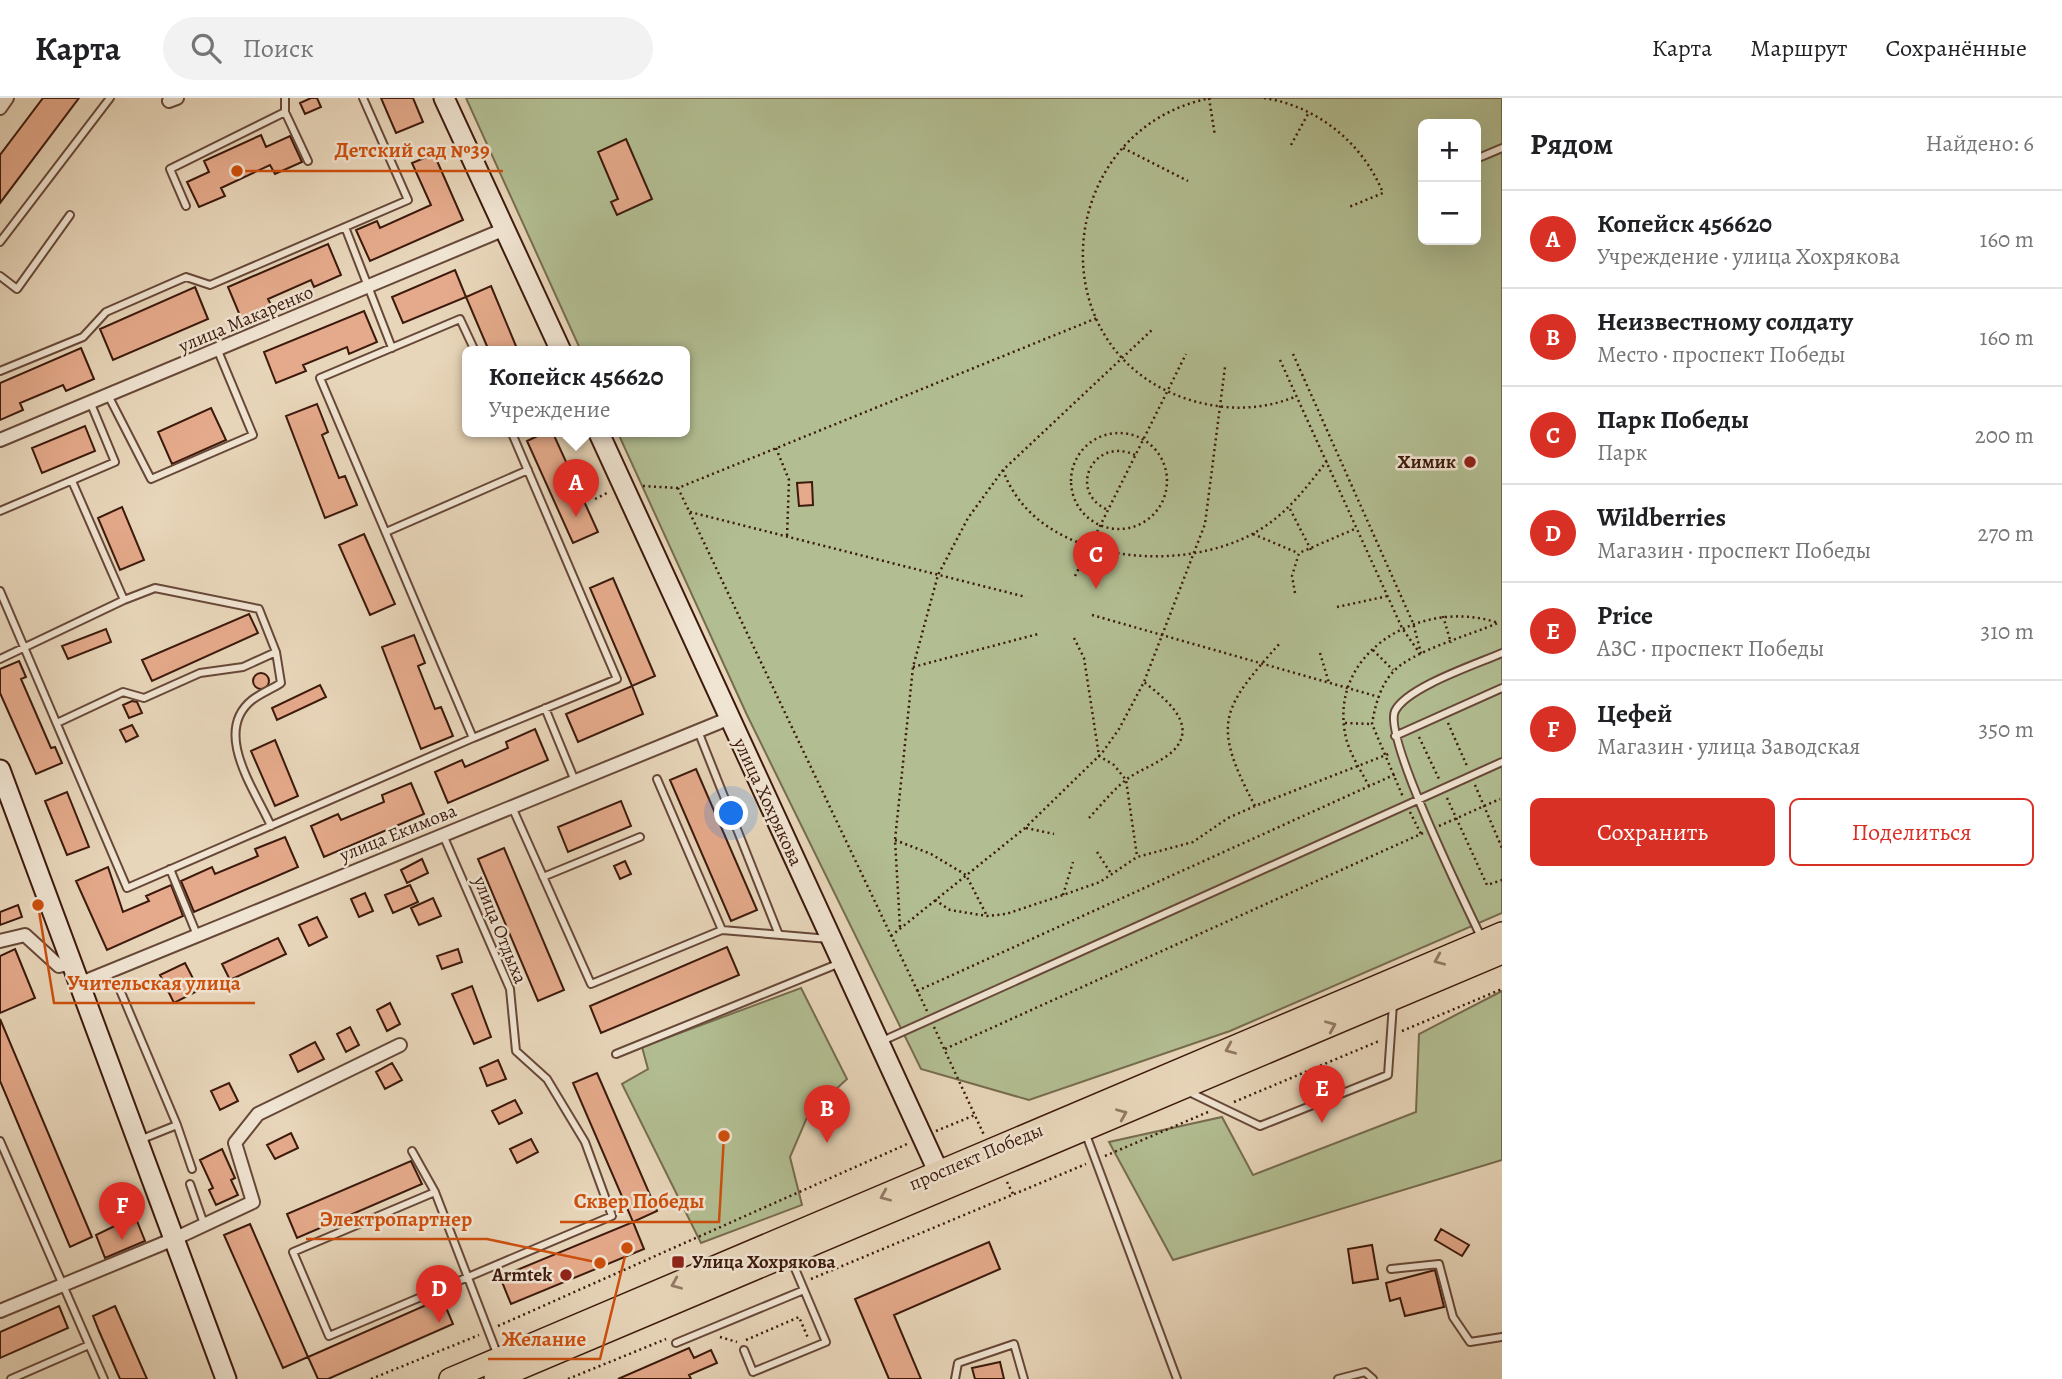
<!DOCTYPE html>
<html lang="ru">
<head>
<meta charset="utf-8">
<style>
	body { margin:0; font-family:Alegreya,serif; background:#f2f2f2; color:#202124 }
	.controls { position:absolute; right:21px; top:21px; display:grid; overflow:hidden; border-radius:10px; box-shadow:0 7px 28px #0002 }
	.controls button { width:63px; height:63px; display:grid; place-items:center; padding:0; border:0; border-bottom:2px solid #e0e0e0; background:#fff; color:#202124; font:35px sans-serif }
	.you { position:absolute; left:732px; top:716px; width:24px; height:24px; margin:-18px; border:5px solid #fff; border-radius:50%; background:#1a73e8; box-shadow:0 0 0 10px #1a73e833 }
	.badge { display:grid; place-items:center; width:46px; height:46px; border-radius:50%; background:#d93025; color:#fff; font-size:23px; font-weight:700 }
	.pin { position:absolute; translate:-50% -58px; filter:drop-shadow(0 2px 4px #0008) }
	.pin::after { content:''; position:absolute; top:37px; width:24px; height:21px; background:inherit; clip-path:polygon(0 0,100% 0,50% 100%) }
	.popup { position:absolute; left:462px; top:248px; width:228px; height:91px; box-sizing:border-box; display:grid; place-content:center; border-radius:10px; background:#fff; filter:drop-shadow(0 2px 5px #0005); font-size:23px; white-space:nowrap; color:#757577 }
	.popup b { font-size:26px; color:#202124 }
	.popup::after { content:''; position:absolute; left:50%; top:100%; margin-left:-14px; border:14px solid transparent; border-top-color:#fff }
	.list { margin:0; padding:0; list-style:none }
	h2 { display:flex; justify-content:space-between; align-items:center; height:91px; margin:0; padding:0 28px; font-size:30px }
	h2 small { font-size:23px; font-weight:400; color:#757577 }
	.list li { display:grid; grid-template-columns:46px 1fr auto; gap:21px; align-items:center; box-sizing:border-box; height:98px; padding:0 28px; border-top:2px solid #e0e0e0 }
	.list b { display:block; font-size:26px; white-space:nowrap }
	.list p { margin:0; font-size:23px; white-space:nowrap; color:#757577 }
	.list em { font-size:23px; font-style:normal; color:#757577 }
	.actions { display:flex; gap:14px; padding:21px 28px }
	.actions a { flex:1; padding:16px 0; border:2px solid #d93025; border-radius:10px; text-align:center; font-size:24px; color:#d93025 }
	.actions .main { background:#d93025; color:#fff }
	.icon { flex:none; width:38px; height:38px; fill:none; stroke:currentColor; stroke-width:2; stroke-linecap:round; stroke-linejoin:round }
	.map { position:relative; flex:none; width:1502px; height:1281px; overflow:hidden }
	header { display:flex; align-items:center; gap:42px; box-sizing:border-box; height:98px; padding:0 35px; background:#fff; border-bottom:2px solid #e0e0e0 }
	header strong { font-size:33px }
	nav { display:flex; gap:38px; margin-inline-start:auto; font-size:24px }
	.search { width:490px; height:63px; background:#f2f2f2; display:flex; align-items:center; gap:18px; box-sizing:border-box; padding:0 24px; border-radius:38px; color:#757577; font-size:26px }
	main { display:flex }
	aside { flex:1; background:#fff }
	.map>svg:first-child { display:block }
	.green { fill:#b2be92; stroke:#776c4f; stroke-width:2; fill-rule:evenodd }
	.building { fill:#e5aa8b; stroke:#3c190c; stroke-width:2 }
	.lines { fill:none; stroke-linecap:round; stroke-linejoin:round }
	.lane-casing { stroke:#674838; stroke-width:10 }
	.street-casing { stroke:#674838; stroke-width:16 }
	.secondary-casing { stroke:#3c190c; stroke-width:23 }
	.primary-casing { stroke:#3c190c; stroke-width:24 }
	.path { stroke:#3c190c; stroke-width:2.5; stroke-dasharray:2 3.5; stroke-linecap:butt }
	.lane { stroke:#f0e4d2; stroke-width:6 }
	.street { stroke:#f0e4d2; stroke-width:12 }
	.secondary { stroke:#f0e4d2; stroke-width:19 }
	.primary { stroke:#e8d6ba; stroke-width:21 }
	.oneway { stroke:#927863 }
	.poi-dot { fill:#8f2418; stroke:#f0e4d2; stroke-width:2.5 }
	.labels { text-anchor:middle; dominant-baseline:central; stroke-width:5; stroke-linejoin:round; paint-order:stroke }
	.street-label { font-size:19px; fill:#3c190c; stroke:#f0e4d2 }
	.poi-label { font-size:19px; font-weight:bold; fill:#3c190c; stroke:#f0e4d2; text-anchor:end }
	.leader { fill:none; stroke:#ce4f0c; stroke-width:2.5 }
	.callout-dot { fill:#ce4f0c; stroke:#f0e4d2; stroke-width:2.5 }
	.callout-label { font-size:21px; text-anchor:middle; font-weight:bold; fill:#ce4f0c; stroke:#f0e4d2; stroke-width:5; stroke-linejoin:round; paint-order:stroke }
</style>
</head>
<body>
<header>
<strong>Карта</strong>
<div class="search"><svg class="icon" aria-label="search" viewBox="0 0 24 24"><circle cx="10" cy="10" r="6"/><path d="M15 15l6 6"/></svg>Поиск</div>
<nav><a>Карта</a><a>Маршрут</a><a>Сохранённые</a></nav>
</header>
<main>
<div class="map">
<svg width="1502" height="1281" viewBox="0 0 1502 1281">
	<rect width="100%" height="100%" fill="#e8d6ba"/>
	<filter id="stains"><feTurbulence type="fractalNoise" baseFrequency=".00286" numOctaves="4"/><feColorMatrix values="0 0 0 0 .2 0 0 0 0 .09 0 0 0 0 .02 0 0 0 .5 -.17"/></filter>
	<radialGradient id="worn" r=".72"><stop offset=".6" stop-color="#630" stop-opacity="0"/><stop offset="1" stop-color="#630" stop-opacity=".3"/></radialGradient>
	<!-- green -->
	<path class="green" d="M466,0H1502V815L1230,933L1029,1002L921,971L747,617L617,333H684V253H581ZM1423,26H1476V142H1423Z
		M801,890L847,981L808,1017L790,1059L802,1107L701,1145L622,986L648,971L642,949Z
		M1502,893V1062L1173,1162L1109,1044L1222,1019L1253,1077L1416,1014L1419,936Z"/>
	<!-- building -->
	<path class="building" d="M43,0H79L0,105V57Z
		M311,0H317L321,9L305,16L300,5Z
		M381,0H413L423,24L396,35Z
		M261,37L266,49L290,38L302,64L275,76L270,67L221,90L225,98L199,109L187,84L209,74L204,63Z
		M626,41L652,101L617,117L611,104L618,101L598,54Z
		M434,56L463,122L370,163L356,132L377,123L380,130L431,107L412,65Z
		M328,146L341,177L314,189L311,182L268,201L271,207L241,220L228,189Z
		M455,172L466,199L403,225L392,199Z
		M491,188L518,253H489L466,199Z
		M195,189L208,221L113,262L100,231Z
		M364,213L377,244L349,256L347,249L303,267L306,273L276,285L264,254Z
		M81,250L94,281L66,293L63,287L20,305L23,312L0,322V285Z
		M317,306L328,334L322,337L339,380L345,378L357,407L325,420L286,318Z
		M211,310L226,342L172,366L158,334Z
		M85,328L95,353L42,375L32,350Z
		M548,333H552L598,434L573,445L527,343Z
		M812,384L813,407L799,408L797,385Z
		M122,409L144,462L120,472L98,420Z
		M364,436L395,506L370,517L339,447Z
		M613,480L655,578L632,588L590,490Z
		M249,516L258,535L152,583L142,562Z
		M106,531L111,544L68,561L62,548Z
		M414,537L425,565L418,568L435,611L441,609L453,638L421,651L382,549Z
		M19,563L26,579L21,581L51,650L55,649L62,665L36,676L0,595V571Z
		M253 583a8 8 0 1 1 16 0a8 8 0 1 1-16 0Z
		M320,587L326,599L277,622L272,610Z
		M632,588L643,616L578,644L566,616Z
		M132,603L137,604L142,615L129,620L123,607Z
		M132,627L138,638L126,644L120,632Z
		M535,631L548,662L448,705L435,674L462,662L465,669L508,650L506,644Z
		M275,642L298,698L275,708L251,653Z
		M696,671L757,812L731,823L670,682Z
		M411,685L424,716L324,759L311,728L338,716L341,722L384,704L382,697Z
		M67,694L89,749L67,757L45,703Z
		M621,703L631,728L568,754L558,729Z
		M285,739L298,769L194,814L181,783L212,769L215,776L258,758L255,751Z
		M504,750L564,892L538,903L478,761Z
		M422,761L428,775L407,785L401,772Z
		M625,763L631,776L620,781L614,768Z
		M108,769L123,814L149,803L146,798L171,787L183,818L107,852L76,783Z
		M410,787L418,804L393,815L385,797Z
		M365,795L373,813L359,819L351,801Z
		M433,800L441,818L419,827L411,810Z
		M18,807L22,819L0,827V814Z
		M317,819L327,839L309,848L299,827Z
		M278,840L286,856L230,882L222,866Z
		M727,849L739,877L601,935L590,908Z
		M15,851L35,900L0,915V858Z
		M458,851L462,864L442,871L437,858Z
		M185,865L199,892L174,905L160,877Z
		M472,888L491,939L474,946L452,896Z
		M390,905L400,926L387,933L377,912Z
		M0,921L92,1139L70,1149L0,983Z
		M350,929L359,947L346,954L337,936Z
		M315,944L324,961L298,974L290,957Z
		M498,962L506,981L487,988L480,970Z
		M392,965L402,982L385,991L376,974Z
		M597,975L657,1113L633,1124L573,985Z
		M229,985L238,1003L220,1012L211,993Z
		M515,1002L522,1015L499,1026L492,1013Z
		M291,1035L298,1050L275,1061L267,1047Z
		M531,1041L538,1054L517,1065L510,1051Z
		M222,1051L235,1080L231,1082L238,1097L216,1107L209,1092L213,1090L200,1062Z
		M411,1063L422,1086L297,1140L287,1116Z
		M135,1118L145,1143L105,1160L96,1137Z
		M633,1124L644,1151L511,1206L500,1179Z
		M250,1126L308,1259L283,1270L224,1137Z
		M1441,1131L1469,1147L1462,1158L1435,1142Z
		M989,1144L1000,1171L894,1217L921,1281H889L855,1201Z
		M1372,1147L1378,1181L1353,1185L1348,1151Z
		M1435,1172L1444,1209L1405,1218L1400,1200L1390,1203L1386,1185Z
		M442,1200L453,1226L328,1281H318L308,1259Z
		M59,1208L68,1230L0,1260V1234Z
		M115,1208L147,1281H120L99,1233L93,1218Z
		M689,1250L694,1260L711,1252L717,1265L689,1277L691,1281H618Z
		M1000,1264L1004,1281H975L972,1270Z"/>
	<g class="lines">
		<defs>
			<path id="lane" d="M285,0V14L308,63
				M1476,61L1502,50
				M186,108L170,71L285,14
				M345,129L392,250
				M0,144L110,0
				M0,178L17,191L70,117
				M475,253L460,221L320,280L473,640L617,581L511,333
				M0,273L83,239L106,214L186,179L210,187L408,102L363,0
				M109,299L151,381L253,337L218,253
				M0,413L115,364L91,306
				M386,434L528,372
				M0,493L127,790L473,640
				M124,502L155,490L259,511L276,554L281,585C272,591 261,595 252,602C212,634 255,692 271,728
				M0,561L124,502L72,383
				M545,610L575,683
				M57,625L123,594L144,600L200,575L243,569L276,554
				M698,633L779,837
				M1395,638L1502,590
				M512,709L591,886L722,832L657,681
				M170,771L197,837
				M543,779L640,739
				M722,832L829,841
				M1482,841C1466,807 1383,639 1395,613C1407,589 1477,566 1502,555
				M120,892L177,1027L142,1041
				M880,944L1502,664
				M616,956L840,865
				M1187,993L1260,1028L1388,977L1393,906
				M177,1027L192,1071
				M1085,1034L1177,1281
				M0,1043L104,1281
				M412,1053L435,1094L498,1258
				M190,1086L204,1126
				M435,1094L293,1154L329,1238L612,1118L585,1044L547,981L516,953L510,891L443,737
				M1391,1171L1439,1166L1453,1219L1470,1244L1502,1239
				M676,1245L804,1192
				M744,1252L753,1274L826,1244L791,1161
				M11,1281L89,1247
				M955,1281L958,1265L1014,1246L1024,1281
				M1338,1281L1365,1274L1373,1281"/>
			<path id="street" d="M169,3L177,0
				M0,10L7,0
				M0,342L505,131
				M0,843L25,837L59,868L73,865
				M81,885L730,620
				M0,1213L174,1141L253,1104L235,1045L258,1016L400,947"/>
			<path id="secondary" d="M444,0L561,253
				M598,333L939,1075
				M0,672L226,1281"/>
			<path id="primary" d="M450,1281L1502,835
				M495,1281L1502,855"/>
		</defs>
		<!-- lane casing -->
		<use href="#lane" class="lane-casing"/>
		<!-- street casing -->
		<use href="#street" class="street-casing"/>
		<!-- secondary casing -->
		<use href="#secondary" class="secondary-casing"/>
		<!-- primary casing -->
		<use href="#primary" class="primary-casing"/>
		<!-- path -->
		<path class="path" d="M1209,0L1215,38
			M1211,0C1056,30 1034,250 1187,301C1224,313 1261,313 1297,298
			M1264,0C1317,8 1363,45 1383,95L1349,109
			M1291,47L1309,14
			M1123,50L1188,83
			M1293,256L1413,525L1421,555
			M1280,262L1402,530L1421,557
			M1071 383a48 48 0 1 1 96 0a48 48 0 1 1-96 0Z
			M776,350L789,382L787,438
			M1003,372C1036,465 1179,478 1256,434C1287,416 1305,391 1327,363
			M643,388L678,390
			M595,401L607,395
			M1106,411C1067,392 1094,338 1135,357
			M1290,411L1311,452
			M690,414L1026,499
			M1253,436L1298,455
			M1075,478L1186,256
			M1295,495L1292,478L1299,455L1357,430
			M1337,509L1388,498
			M1092,517L1379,599
			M1443,518L1451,545
			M1074,540L1084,560L1099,658L1114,667L1126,682L1137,758
			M1373,552L1393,572
			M1320,555L1329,585
			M913,569L1038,536
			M1345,625L1372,626
			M1448,625L1467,668
			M1419,639L1439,681
			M1475,687L1502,750
			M1369,688C1361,673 1350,656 1346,640C1326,552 1425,499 1498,525C1470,537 1412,553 1393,574C1380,588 1375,608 1372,626L1403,699
			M1447,700L1487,787L1502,782
			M1255,708C1211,625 1221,611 1281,544
			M1410,714L1421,736
			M1089,720C1101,707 1113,692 1127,681C1141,671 1160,665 1173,653C1200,626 1163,599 1144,584
			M1439,728L1500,701
			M1026,730L1054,736
			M895,742L931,756L966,777L986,816
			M1097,754L1112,777
			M1063,797L1073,764
			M935,802L950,812L987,818L1006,816L1063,797L1100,784L1137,759L1193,744L1228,720L1255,708L1391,655
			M900,829L895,742L913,569L938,477L968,420L1003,372L1153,231
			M891,838L1025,730L1102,655L1119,631L1144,584L1205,426L1225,269
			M917,893L1398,675
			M927,913L678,390L1097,220
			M934,929L984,1037
			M1402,933L1502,891
			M945,951L1423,735
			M1234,1004L1379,943
			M936,1033L975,1017
			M1105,1058L1208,1014
			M1007,1084L1013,1096
			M811,1181L1086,1066
			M498,1228L907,1046
			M720,1239L737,1244
			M746,1242L799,1219L808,1240
			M371,1281L479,1237
			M568,1281L666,1241"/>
		<!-- lane -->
		<use href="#lane" class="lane"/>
		<!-- street -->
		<use href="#street" class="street"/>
		<!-- secondary -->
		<use href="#secondary" class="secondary"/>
		<!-- primary -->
		<use href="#primary" class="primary"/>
	</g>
	<!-- one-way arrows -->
	<defs><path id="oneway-chevron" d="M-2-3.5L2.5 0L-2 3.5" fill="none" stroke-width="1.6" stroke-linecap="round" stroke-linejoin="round" transform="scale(1.75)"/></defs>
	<g class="oneway">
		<use href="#oneway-chevron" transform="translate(1439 862) rotate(157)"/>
		<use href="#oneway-chevron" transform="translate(1331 928) rotate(-23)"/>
		<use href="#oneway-chevron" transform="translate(1230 951) rotate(157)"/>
		<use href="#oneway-chevron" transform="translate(1122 1016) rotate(-23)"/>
		<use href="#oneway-chevron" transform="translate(885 1098) rotate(157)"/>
		<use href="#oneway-chevron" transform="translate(676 1186) rotate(157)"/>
	</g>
	<!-- markers -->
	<g class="poi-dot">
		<circle cx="1470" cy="364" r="7"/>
		<rect x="671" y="1157" width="14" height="14" rx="3.5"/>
		<circle cx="566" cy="1177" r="7"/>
	</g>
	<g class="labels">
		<!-- street labels -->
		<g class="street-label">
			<text transform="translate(246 221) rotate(-23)">улица Макаренко</text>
			<text transform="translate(768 704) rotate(65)">улица Хохрякова</text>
			<text transform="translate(398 735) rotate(-22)">улица Екимова</text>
			<text transform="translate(500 832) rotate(68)">улица Отдыха</text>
			<text transform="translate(976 1059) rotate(-23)">проспект Победы</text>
		</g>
		<!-- poi labels -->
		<g class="poi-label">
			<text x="1456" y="364">Химик</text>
			<text x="692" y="1164" text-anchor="start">Улица Хохрякова</text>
			<text x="552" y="1177">Armtek</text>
		</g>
	</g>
	<!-- callouts -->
	<path class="leader" d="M237 73L320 73H503M38 807L54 905H255M724 1038L719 1124H560M600 1165L487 1141H306M627 1150L600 1261H488"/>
	<g class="callout-dot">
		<circle cx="237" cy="73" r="7"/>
		<circle cx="38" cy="807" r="7"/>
		<circle cx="724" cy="1038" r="7"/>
		<circle cx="600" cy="1165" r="7"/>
		<circle cx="627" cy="1150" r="7"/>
	</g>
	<g class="callout-label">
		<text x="412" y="59">Детский сад №39</text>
		<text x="154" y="892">Учительская улица</text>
		<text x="639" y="1110">Сквер Победы</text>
		<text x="396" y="1128">Электропартнер</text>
		<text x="544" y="1248">Желание</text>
	</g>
	<rect width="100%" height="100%" filter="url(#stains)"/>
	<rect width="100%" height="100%" fill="url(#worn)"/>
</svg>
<div class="controls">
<button>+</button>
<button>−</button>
</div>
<div class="you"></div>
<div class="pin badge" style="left:576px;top:419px">A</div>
<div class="popup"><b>Копейск 456620</b>Учреждение</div>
<div class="pin badge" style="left:827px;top:1045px">B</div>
<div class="pin badge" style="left:1096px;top:491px">C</div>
<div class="pin badge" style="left:439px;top:1225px">D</div>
<div class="pin badge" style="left:1322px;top:1025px">E</div>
<div class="pin badge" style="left:122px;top:1142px">F</div>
</div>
<aside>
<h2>Рядом<small>Найдено: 6</small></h2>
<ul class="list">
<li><span class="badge">A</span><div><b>Копейск 456620</b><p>Учреждение · улица Хохрякова</p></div><em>160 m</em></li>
<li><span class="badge">B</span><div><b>Неизвестному солдату</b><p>Место · проспект Победы</p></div><em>160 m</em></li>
<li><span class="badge">C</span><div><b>Парк Победы</b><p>Парк</p></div><em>200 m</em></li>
<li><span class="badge">D</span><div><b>Wildberries</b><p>Магазин · проспект Победы</p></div><em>270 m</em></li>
<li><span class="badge">E</span><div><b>Price</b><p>АЗС · проспект Победы</p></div><em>310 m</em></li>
<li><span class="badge">F</span><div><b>Цефей</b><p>Магазин · улица Заводская</p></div><em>350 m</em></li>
</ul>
<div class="actions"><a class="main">Сохранить</a><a>Поделиться</a></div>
</aside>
</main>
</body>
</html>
